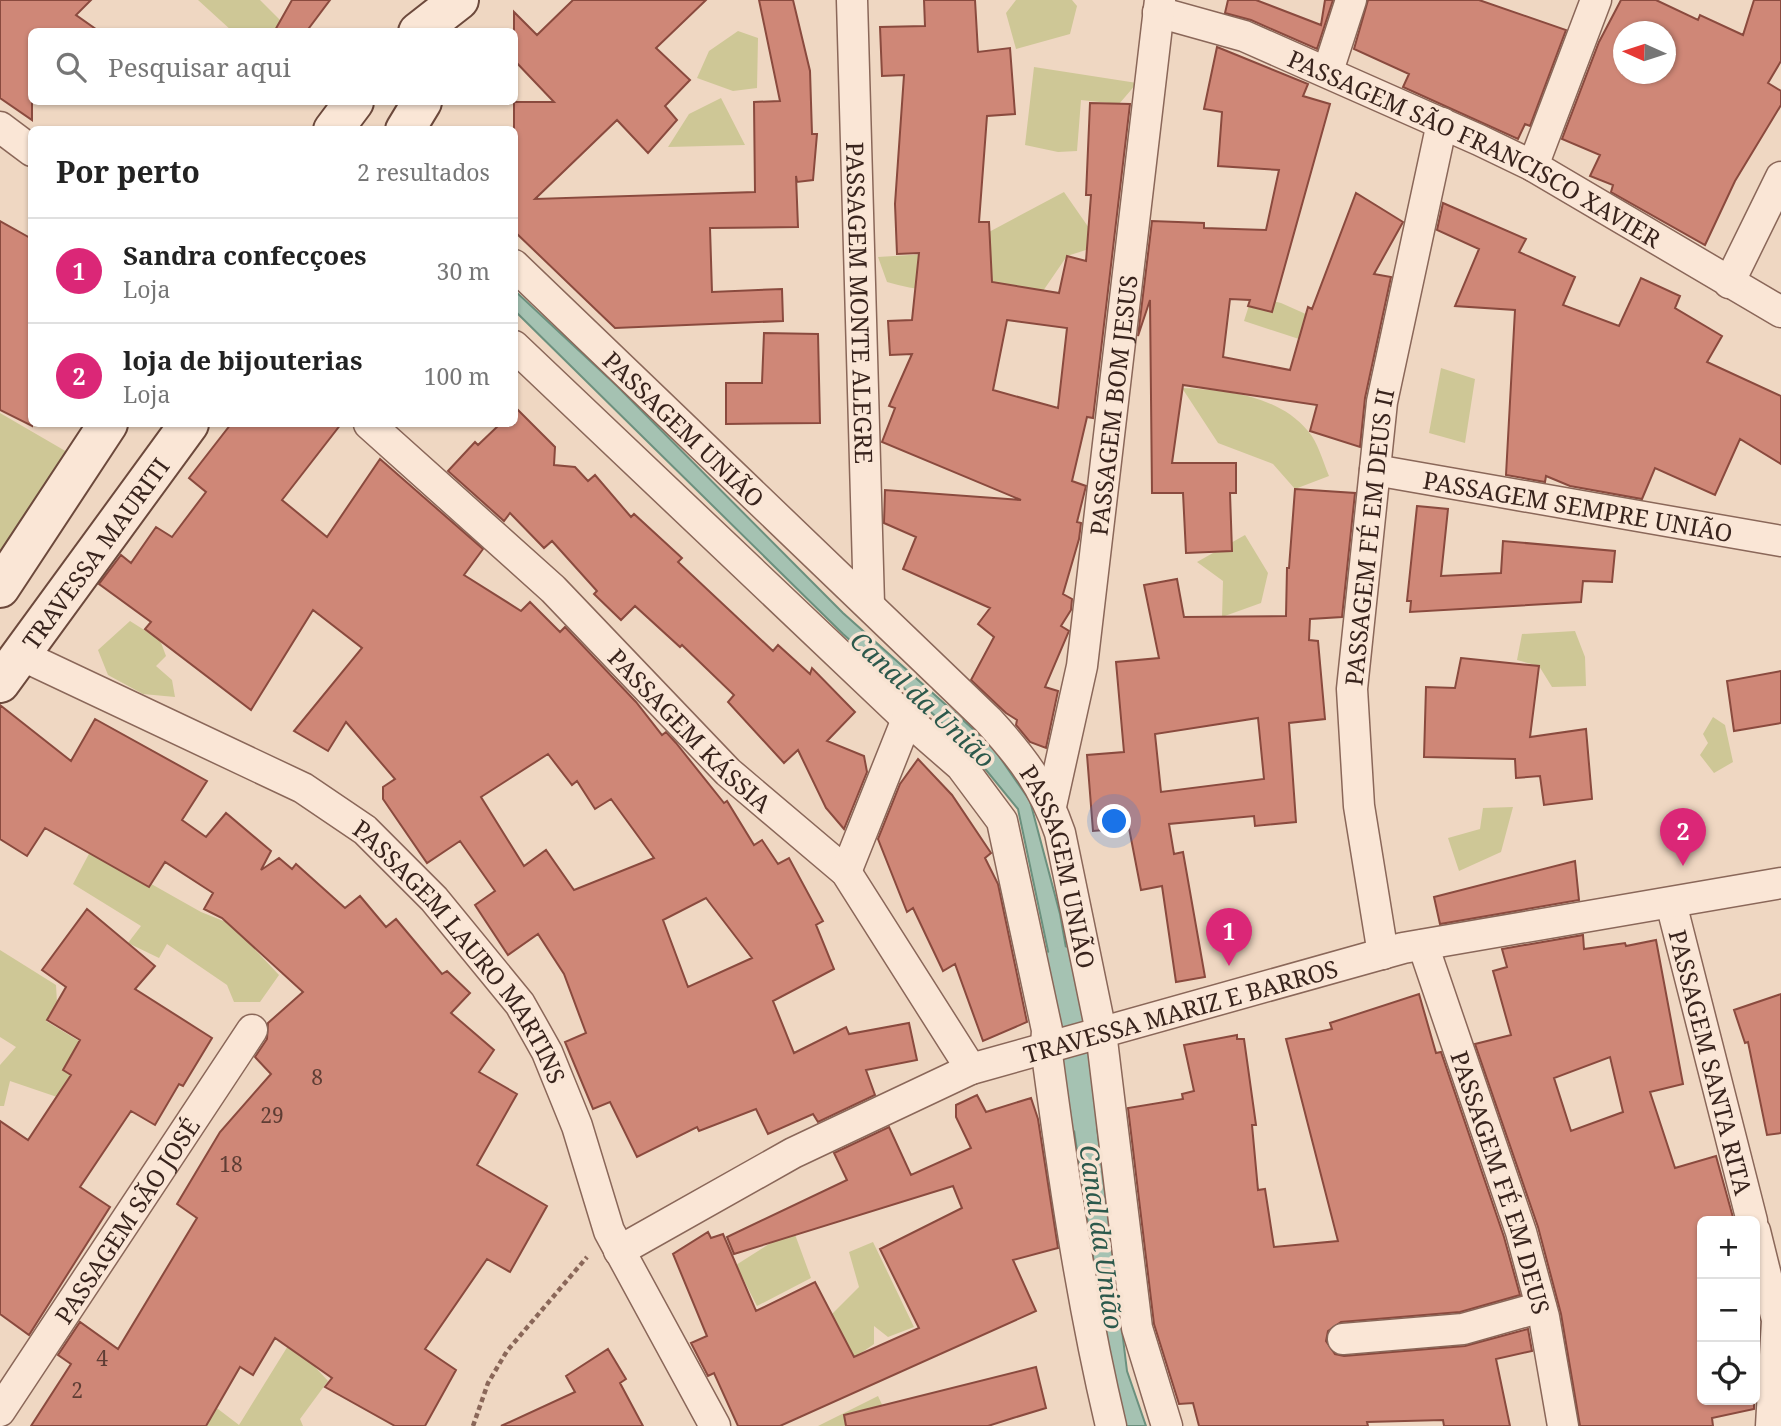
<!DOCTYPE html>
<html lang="pt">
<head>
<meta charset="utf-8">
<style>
	body { margin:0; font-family:"Noto Serif",serif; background:#f2f2f2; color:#222 }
	.controls { position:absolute; right:21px; bottom:21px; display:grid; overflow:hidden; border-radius:10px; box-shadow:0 2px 5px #0004 }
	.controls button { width:63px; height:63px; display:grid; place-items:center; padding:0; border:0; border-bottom:2px solid #e0e0e0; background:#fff; color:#222; font:35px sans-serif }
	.compass { position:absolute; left:1613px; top:21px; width:63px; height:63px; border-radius:50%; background:#fff; box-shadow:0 2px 5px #0004; rotate:273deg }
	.you { position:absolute; left:1115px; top:822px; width:24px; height:24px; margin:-18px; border:5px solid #fff; border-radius:50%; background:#1a73e8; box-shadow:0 0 0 10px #1a73e833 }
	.badge { display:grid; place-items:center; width:46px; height:46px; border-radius:50%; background:#db2777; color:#fff; font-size:23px; font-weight:700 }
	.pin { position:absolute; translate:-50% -58px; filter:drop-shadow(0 2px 4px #0008) }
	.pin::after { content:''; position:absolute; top:37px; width:24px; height:21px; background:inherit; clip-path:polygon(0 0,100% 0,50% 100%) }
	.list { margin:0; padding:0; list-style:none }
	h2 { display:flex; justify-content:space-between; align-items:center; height:91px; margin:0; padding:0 28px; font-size:30px }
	h2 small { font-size:23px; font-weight:400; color:#767676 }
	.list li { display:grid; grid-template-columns:46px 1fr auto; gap:21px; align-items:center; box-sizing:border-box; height:105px; padding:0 28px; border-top:2px solid #e0e0e0 }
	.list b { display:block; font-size:26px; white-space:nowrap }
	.list p { margin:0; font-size:23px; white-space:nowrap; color:#767676 }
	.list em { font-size:23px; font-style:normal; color:#767676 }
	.icon { flex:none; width:38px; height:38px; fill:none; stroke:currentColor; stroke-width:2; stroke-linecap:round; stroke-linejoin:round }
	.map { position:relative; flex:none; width:1781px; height:1426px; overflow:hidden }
	.search { position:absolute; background:#fff; box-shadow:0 2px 5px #0004; left:28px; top:28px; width:490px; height:77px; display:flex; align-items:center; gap:18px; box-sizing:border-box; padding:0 24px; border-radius:10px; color:#767676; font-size:26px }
	.panel { position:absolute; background:#fff; box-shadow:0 2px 5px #0004; left:28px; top:126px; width:490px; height:301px; border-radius:10px }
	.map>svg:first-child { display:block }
	.green { fill:#cec796 }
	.water { fill:#a5c2b2; stroke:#6b907e; stroke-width:2 }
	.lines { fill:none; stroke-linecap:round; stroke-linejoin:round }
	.canal { stroke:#a5c2b2; stroke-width:38 }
	.building { fill:#cf8777; stroke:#8a4a3e; stroke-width:2; fill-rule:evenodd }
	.street-casing { stroke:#8a6759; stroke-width:33 }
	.secondary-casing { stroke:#6c493c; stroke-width:42 }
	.path { stroke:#8a6759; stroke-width:4.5; stroke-dasharray:5 3.5; stroke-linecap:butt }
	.street { stroke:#fae6d6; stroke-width:30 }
	.secondary { stroke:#fae6d6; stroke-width:38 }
	.labels { text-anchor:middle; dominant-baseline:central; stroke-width:7; stroke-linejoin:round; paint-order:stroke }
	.number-label { font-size:21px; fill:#5e3d34 }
	.street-label { font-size:24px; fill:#39241d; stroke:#f7e3d2 }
	.water-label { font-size:26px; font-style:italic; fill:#2c594c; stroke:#f7e3d2 }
</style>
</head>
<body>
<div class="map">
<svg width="1781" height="1426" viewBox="0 0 1781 1426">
	<rect width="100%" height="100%" fill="#efd7c2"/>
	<!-- green -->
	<path class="green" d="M198,0H260L291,31H232Z
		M1016,0H1072L1077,6L1070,34L1016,49L1006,13Z
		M738,31L758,38L757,88L733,91L697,78L709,51Z
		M1034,67L1137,83L1119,104L1081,100L1077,151L1058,152L1025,145Z
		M721,98L745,145L668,147L689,114Z
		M1064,192L1089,228L1111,242L1067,256L1043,291C990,293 938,297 887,282L878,257L990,250L989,232Z
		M1252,296L1281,303L1308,315L1299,339L1244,321Z
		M1441,368L1475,379L1465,443L1429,433Z
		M1182,388C1226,390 1278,395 1308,431C1318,442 1323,462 1329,476L1295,489L1273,464L1218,443Z
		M0,413L74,456L0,566Z
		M1245,535L1268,573L1261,603L1222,617L1223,581L1197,562Z
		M130,621L160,640L166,656L156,666L172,680L175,697L143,694L108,675L98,650Z
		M1575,631L1585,657L1586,686L1552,687L1539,666L1517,660L1522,634Z
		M1713,717L1725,725L1733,762L1714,773L1700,755L1708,743L1703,734Z
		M1513,807L1501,852L1459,871L1448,838L1480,829L1483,808Z
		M91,850L201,912L231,924L279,975L260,1002H234L227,985L167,944L159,958L128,943L141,926L73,884Z
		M0,950L56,985L57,1003L46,1021L79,1041L63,1070L91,1088L57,1097L10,1081L4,1106H0V1065L16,1047L0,1037Z
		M793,1229L811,1278L757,1306L736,1265Z
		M873,1242L914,1327L888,1337L874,1326V1344L857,1356L862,1372L783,1339L832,1314L859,1287L849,1252Z
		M291,1341L328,1381L300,1419L303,1426H190L201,1396L239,1425Z
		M878,1396L892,1426H818Z"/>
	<!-- water -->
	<path class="water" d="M514,290L617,386L843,613L992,746L1030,801L1060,914L1078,1015L1063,1022L1018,809L982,765L934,715L843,634L515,311Z
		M1089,1061L1127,1371L1146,1426H1126L1113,1390L1064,1064Z"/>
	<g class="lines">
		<!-- canal -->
		<path class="canal" d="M1062,966L1071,1005L1084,1114"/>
	</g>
	<!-- building -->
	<path class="building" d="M0,0H91L76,15L100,32H32V120L0,98Z
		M292,0H330L306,32H274Z
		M573,0H706L656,48L690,80L665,106L677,120L648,153L617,120L535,199L755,192L754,102L780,101L759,0H793L810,71L812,134H817L813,180L797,182L796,176L798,227L710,228L712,292L782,289L783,321L615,328L514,231V102H554L514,60V12L537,35Z
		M924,0H975L978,52L1010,48L1015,114L987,116L979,222H989L992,282L1059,293L1067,256L1086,261L1091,195H1086L1090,103L1130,104L1093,418L1087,417L1072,481L1086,486L1077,522L1081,523L1079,539L1063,594L1072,599L1071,610L1061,626L1069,631L1045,687L1058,691L1046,748L1030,742L1016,725L1017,720L1006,713L971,680L994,637L978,624L990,608L903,569L916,537L884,523L885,490L1021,500L882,442L895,408L889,406L912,354L890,355L888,321L912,320L919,253L897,254L895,204L904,75L882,76L880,27L925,26ZM1007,320L1067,328L1058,408L993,390Z
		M1228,0H1256L1321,25L1325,0H1333L1317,49L1251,20L1225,13Z
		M1368,0H1479L1566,30L1530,126L1525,124L1518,139L1403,87L1409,74L1354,49Z
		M1621,0H1656L1698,20L1700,15L1743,35L1754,0H1781V61L1768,83L1781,91V105L1735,181L1705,245L1611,192L1613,185L1590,176L1600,155L1562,139L1599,42ZM1623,32H1665V74H1623Z
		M1217,47L1308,84L1303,96L1330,104L1272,312L1248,306L1250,300L1230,299L1223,357L1290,370L1308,307L1312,309L1356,193L1403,222L1374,274L1391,277L1365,398L1360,447L1310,431L1317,405L1183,385L1172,463H1236V493H1230L1232,551L1186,553L1183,493H1152L1150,300L1138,336L1152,221L1204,223V228L1266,230L1279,170L1218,166L1222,112L1204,109Z
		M1443,203L1526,239L1519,252L1575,277L1563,305L1619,326L1641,278L1680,296L1675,308L1722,336L1707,362L1781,396V464L1740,439L1715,495L1655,468L1642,499L1570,486L1546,476L1545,482L1506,475L1515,310L1455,306L1479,249L1437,230Z
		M0,221L32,239V426L0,410Z
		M764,333L818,334L820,423L726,424V383H762Z
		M516,408L555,447L554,465L575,467L588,481L595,475L631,517L634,514L682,558L678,562L773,651L778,645L810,674L812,668L855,712L827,741L864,756L867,772L844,829L826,808L798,750L784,763L728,702L734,695L682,645L680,647L635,606L621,620L594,594L597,591L552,541L544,548L510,513L504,521L448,471L475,442L478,445L500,424H514Z
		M231,424H341L282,500L327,537L380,459L483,549L464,575L521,611L530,602L560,632L565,627L636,702L662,735L666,732L676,743L724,803L727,801L754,845L762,840L778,864L789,858L823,921L816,925L834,969L773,1001L794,1053L846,1027L849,1034L909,1023L917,1060L866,1070L875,1095L818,1122L813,1114L768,1134L756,1109L699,1131L697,1127L637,1157L610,1102L593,1109L565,1042L586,1033L564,974L538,934L508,955L475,905L495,891L460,841L427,863L383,799V787L395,779L346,722L328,751L294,731L362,648L313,610L251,710L145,629L151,622L99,584L121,555L131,563L156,527L172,537L206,492L189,478ZM548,754L572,785L577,781L595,809L611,799L654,858L574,890L546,850L524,866L481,797ZM706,898L752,958L688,987L663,920Z
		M1295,489L1355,493L1342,617L1310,619L1309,640L1318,641L1325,719L1289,723L1296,822L1255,826L1254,816L1169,824L1174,854L1183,852L1205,977L1176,982L1162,886L1141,890L1129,828L1093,831L1087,755L1124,752L1116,662L1159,658L1144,585L1177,579L1184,617L1286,616L1287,568H1289ZM1258,718L1264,779L1161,792L1155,734Z
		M1417,506L1448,509L1441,576L1501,573L1503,541L1615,551L1612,582L1583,581L1581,602L1410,612L1411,601H1407Z
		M1461,658L1539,666L1530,737L1586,729L1592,799L1544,805L1540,776L1516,778L1515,759L1424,757L1426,687L1455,688Z
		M1781,671V723L1734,731L1727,681Z
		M0,705L71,761L95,719L207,781L182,820L206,837L226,813L271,851L261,870L279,858L292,869L296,864L345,908L360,896L386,927L396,919L442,974L447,971L470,993L451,1013L494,1050L479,1072L517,1094L477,1165L547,1206L510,1272L487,1259L425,1349L456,1370L425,1426H395L325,1387L332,1378L275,1338L253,1375L240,1367L206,1426H31L71,1364L58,1355L80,1322L118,1349L197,1218L177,1204L220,1132L271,1074L255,1057L267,1039L268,1023L303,992L222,918L204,909L213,893L165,862L149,887L45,828L27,856L0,839Z
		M918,759L952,795L991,853L985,858L998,884L1027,1022L983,1041L955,964L943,971L913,908L907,912L878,839L900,784Z
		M1575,861L1579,900L1440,924L1434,897Z
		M87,909L155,966L135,989L212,1038L183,1086L179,1084L155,1125L131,1111L80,1187L110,1207L29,1335L0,1314V1121L28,1140L71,1075L63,1070L80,1040L47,1020L66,987L42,970Z
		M1583,935L1584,949L1625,943L1626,946L1656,940L1683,1084L1650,1092L1675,1168L1716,1156L1734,1221H1702V1400H1754V1409L1712,1418L1713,1426H1580L1561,1314L1538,1227L1475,1044L1511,1035L1493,971L1507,967L1502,949ZM1610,1057L1623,1112L1571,1131L1554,1078Z
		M1419,994L1436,1053L1441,1052L1504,1237L1520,1295L1460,1312L1341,1322L1328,1331L1326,1341L1335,1354L1344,1356L1465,1346L1528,1329L1532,1351L1496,1359L1510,1426H1444L1443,1420L1367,1422L1368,1426H1199L1193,1403L1179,1404L1154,1324L1128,1108L1183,1099L1182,1094L1194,1091L1184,1045L1237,1035V1039H1244L1256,1125H1252L1258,1190L1265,1189L1274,1247L1338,1241L1286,1039L1332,1029L1330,1023Z
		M1781,994V1133L1767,1135L1748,1042L1745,1043L1734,1010Z
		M977,1095L986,1112L1031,1098L1038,1119L1058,1248L1013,1260L1036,1311L780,1426H738L714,1373L708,1376L691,1343L707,1336L673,1254L708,1232L711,1238L723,1234L756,1311L815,1282L854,1357L919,1328L880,1249L962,1208L953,1186L734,1254L727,1237L847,1180L834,1153L889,1127L911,1175L971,1148L956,1117V1105Z
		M608,1349L626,1379L620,1383L643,1426H501L575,1392L566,1376Z
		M1036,1367L1046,1408L1013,1418L988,1426H846L844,1415Z"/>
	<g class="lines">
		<defs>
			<g id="street">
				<path id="s1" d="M852,0L869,604"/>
				<path id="s2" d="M1158,12L1244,36L1479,140L1533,166L1781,312"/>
				<path d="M1328,71L1351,0"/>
				<path d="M0,127L32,151"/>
				<path d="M1533,166L1596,0"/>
				<path id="s3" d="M514,265L988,720C1022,757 1044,786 1060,833L1101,1032L1137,1328L1167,1426"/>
				<path d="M1729,283L1781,177"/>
				<path d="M514,346L907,719L961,766L1002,821L1047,1030L1046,1047C1063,1174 1081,1300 1111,1426"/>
				<path id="s4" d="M369,424L553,589L728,772L846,872L971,1069"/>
				<path id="s5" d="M1375,470L1781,541"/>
				<path id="s6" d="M21,655L303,788L365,830L434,899L520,1004L547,1052L577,1126L609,1231L715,1426"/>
				<path id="s7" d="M1051,806L1082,666L1160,0"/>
				<path d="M846,872L907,719"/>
				<path id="s8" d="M1671,903L1752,1221"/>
				<path id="s9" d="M1423,945L1521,1232L1544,1317L1563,1426"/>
				<path id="s10" d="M1383,954L1359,806L1352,689L1382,402L1442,123"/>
				<path d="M1755,1231L1777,1320L1771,1426"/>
				<path id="s11" d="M619,1251L793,1153L971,1069L1403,948L1781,883"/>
				<path d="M1343,1339L1463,1329L1541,1307"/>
				<path id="s12" d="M0,1411L252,1030"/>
			</g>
			<g id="secondary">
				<path d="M418,32L459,0"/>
				<path d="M333,130L354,102"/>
				<path d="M405,130L422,102"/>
				<path d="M0,588L108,424"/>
				<path id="s13" d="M0,683L189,424"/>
			</g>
		</defs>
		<!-- street casing -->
		<use href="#street" class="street-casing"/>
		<!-- secondary casing -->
		<use href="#secondary" class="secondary-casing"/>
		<!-- path -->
		<path class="path" d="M473,1426L488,1383L507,1351L587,1257"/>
		<!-- street -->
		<use href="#street" class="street"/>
		<!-- secondary -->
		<use href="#secondary" class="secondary"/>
	</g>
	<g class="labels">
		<!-- number labels -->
		<g class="number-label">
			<text x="317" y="1077">8</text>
			<text x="272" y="1115">29</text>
			<text x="231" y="1164">18</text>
			<text x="102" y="1358">4</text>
			<text x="77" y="1390">2</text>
		</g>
		<!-- street labels -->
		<g class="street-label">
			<text stroke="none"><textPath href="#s2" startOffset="346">PASSAGEM SÃO FRANCISCO XAVIER</textPath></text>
			<text stroke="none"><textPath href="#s1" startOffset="303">PASSAGEM MONTE ALEGRE</textPath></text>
			<text stroke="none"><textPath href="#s7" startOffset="406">PASSAGEM BOM JESUS</textPath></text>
			<text stroke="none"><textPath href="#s3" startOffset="236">PASSAGEM UNIÃO</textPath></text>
			<text stroke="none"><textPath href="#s5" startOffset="206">PASSAGEM SEMPRE UNIÃO</textPath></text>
			<text stroke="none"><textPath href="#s10" startOffset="420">PASSAGEM FÉ EM DEUS II</textPath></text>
			<text stroke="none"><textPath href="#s13" startOffset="161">TRAVESSA MAURITI</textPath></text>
			<text stroke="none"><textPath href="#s4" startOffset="444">PASSAGEM KÁSSIA</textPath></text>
			<text stroke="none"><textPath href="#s3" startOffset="824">PASSAGEM UNIÃO</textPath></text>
			<text stroke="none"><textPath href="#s6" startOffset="542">PASSAGEM LAURO MARTINS</textPath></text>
			<text stroke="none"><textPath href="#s11" startOffset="614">TRAVESSA MARIZ E BARROS</textPath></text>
			<text stroke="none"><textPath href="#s8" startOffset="164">PASSAGEM SANTA RITA</textPath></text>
			<text stroke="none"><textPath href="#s9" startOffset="250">PASSAGEM FÉ EM DEUS</textPath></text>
			<text stroke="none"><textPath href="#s12" startOffset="229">PASSAGEM SÃO JOSÉ</textPath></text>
		</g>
		<!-- water labels -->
		<g class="water-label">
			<text transform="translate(923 699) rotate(43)">Canal da União</text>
			<text transform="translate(1102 1237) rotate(82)">Canal da União</text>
		</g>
	</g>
</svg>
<div class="controls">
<button>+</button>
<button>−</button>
<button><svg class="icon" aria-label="locate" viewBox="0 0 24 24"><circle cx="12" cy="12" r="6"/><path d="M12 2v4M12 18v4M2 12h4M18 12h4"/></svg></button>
</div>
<svg class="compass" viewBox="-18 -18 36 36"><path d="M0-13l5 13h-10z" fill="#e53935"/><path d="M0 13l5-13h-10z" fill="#767676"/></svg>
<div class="you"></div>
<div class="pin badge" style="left:1229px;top:966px">1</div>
<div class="pin badge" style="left:1683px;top:866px">2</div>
<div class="search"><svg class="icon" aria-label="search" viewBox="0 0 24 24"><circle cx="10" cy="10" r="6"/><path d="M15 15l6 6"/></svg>Pesquisar aqui</div>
<section class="panel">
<h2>Por perto<small>2 resultados</small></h2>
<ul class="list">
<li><span class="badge">1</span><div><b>Sandra confecçoes</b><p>Loja</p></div><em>30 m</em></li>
<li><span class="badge">2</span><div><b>loja de bijouterias</b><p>Loja</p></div><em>100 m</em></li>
</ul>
</section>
</div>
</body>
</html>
